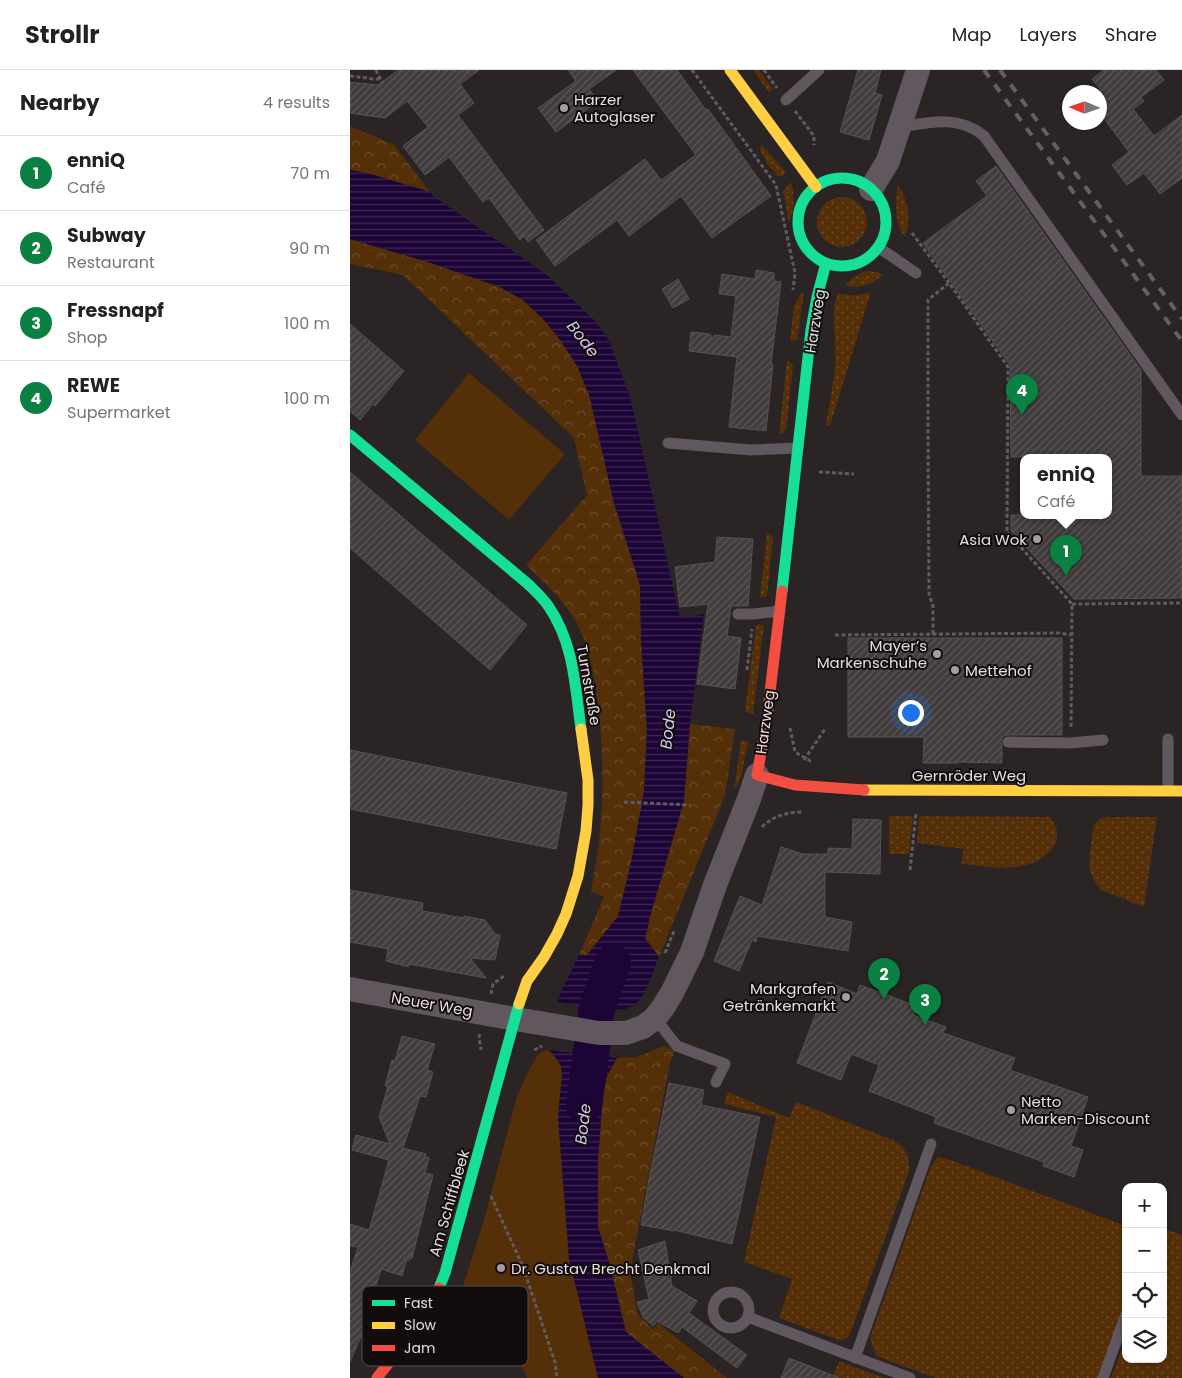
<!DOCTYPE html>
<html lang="en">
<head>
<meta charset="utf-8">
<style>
	body { margin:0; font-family:Poppins,sans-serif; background:#f2f2f2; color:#222 }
	.controls { position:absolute; right:15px; bottom:15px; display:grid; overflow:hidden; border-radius:10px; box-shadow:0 1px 4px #0004 }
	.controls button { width:45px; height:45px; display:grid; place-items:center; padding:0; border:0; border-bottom:1px solid #e0e0e0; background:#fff; color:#222; font:25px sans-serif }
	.compass { position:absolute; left:712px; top:15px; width:45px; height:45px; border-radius:50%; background:#fff; box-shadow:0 1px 4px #0004; rotate:272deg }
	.you { position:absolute; left:560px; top:642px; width:18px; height:18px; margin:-12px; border:4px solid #fff; border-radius:50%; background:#1a73e8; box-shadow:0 0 0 8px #1a73e833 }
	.badge { display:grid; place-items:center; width:32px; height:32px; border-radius:50%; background:#0b8043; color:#fff; font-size:16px; font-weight:700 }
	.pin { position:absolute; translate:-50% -41px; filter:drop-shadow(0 1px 2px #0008) }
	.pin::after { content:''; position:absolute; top:26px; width:18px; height:15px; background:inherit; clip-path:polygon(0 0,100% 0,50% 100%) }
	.popup { position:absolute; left:670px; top:384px; width:92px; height:65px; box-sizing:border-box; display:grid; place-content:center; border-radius:10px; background:#fff; filter:drop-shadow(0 1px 4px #0005); font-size:16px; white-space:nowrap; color:#767676 }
	.popup b { font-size:19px; color:#222 }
	.popup::after { content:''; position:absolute; left:50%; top:100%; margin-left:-10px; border:10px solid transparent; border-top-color:#fff }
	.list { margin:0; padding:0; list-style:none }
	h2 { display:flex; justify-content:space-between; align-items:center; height:65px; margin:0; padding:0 20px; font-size:21px }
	h2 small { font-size:16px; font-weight:400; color:#767676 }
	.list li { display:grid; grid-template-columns:32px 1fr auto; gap:15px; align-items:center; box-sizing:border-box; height:75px; padding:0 20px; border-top:1px solid #e0e0e0 }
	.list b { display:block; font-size:19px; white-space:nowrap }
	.list p { margin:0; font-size:16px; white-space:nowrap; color:#767676 }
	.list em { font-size:16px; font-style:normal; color:#767676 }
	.icon { flex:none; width:28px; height:28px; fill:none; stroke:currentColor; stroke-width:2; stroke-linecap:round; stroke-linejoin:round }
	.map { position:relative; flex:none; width:832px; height:1308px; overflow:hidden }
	header { display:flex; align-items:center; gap:30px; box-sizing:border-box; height:70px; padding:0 25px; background:#fff; border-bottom:1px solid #e0e0e0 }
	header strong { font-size:24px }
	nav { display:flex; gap:28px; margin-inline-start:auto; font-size:18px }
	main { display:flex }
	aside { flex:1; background:#fff }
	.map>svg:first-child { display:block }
	.grass { fill:url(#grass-dots) }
	.forest { fill:url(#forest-crowns) }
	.park { fill:#542f07 }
	.water { fill:url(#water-rules) }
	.pier { fill:#2a2425 }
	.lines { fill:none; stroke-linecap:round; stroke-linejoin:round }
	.river { stroke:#1d0437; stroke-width:36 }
	.building { fill:url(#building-hatch); stroke:#575151 }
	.path { stroke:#625a60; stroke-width:3; stroke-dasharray:4 2.5; stroke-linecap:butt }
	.lane { stroke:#60575f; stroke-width:11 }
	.street { stroke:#60575f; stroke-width:24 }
	.fast { stroke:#16e098; stroke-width:11 }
	.slow { stroke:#ffcf43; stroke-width:11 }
	.jam { stroke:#f24e42; stroke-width:11 }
	.rail { stroke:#665f62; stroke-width:4; stroke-dasharray:9 9; stroke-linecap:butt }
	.poi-dot { fill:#a59c9f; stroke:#120c0d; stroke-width:2 }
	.labels { text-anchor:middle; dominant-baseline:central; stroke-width:4; stroke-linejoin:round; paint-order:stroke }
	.poi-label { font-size:15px; fill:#e7dde0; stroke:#120c0d; text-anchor:start }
	.street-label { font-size:15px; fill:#e7dde0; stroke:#120c0d }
	.water-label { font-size:16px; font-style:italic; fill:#d4c7f4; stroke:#120c0d }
	.key { fill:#120c0d; stroke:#524b4c; stroke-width:1 }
	.key-label { font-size:14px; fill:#e7dde0 }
</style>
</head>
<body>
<header>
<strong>Strollr</strong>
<nav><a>Map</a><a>Layers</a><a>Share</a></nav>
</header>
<main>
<aside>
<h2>Nearby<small>4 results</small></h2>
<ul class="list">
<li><span class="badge">1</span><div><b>enniQ</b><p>Café</p></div><em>70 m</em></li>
<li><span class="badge">2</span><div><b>Subway</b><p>Restaurant</p></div><em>90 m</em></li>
<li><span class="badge">3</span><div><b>Fressnapf</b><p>Shop</p></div><em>100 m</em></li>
<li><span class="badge">4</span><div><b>REWE</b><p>Supermarket</p></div><em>100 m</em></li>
</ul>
</aside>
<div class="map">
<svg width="832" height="1308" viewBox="0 0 832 1308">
	<defs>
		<pattern id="grass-dots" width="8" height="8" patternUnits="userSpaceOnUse" patternTransform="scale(1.25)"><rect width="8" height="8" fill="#542f07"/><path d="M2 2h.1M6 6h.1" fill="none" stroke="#6d4d2b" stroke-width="1.8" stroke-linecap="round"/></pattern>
		<pattern id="forest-crowns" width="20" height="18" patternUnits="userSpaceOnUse" patternTransform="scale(1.25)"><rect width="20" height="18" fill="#542f07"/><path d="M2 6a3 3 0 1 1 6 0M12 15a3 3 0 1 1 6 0" fill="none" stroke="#6d4d2b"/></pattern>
		<pattern id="water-rules" width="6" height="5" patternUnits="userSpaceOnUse" patternTransform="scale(1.25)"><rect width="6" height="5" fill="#1d0437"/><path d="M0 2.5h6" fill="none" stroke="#3e2854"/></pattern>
		<pattern id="building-hatch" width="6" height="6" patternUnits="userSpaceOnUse" patternTransform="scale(1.25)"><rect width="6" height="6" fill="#423c3c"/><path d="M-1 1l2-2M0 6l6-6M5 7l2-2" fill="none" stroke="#5d5858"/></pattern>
	</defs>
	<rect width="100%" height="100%" fill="#2a2425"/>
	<!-- grass -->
	<path class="grass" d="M403,0H409L423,19L419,22Z
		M412,75L436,102L433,106H428L417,94L410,79V77Z
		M441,112C445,126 445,140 439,153L433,121Z
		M548,115C559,132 561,148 555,167C544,152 545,133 548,115Z
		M467 152a25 25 0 1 1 50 0a25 25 0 1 1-50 0Z
		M517,201L528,202L533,205C523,213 508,221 495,215L505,206Z
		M521,222L480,356L476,355C479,335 484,314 485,293C487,268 479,247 488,223C500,226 509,226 521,222Z
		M451,223H454L447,270L440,271L444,236Z
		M437,289L443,295L436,360L429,365Z
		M417,463L423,467L417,526L410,528Z
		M406,555H414L403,643L395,642Z
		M391,670L398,672L391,708L384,721Z
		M539,746H563L559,784H539Z
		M569,746L700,747C707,756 710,766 704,776C684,806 641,797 612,794L613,779L567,773Z
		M762,747H807L794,837L751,820L743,809L739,796L741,772L744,754L751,748Z
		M378,1022L439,1048L446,1032L543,1070C557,1078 560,1087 559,1102L503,1256L499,1266L491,1271L429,1248L442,1209L394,1192L426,1047L374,1034Z
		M588,1087L600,1090L776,1156V1230L748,1308H586L526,1286L520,1268L581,1096Z
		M816,1159L832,1165V1308H761L776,1268V1289H813V1165Z
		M489,1291L534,1308H482Z"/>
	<!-- forest -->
	<path class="forest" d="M0,56L44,75L80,122L21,104L0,100Z
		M0,169L78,192L150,217L173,230L194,250L211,271L227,296L239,324L264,433L290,515L291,570L297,660L294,721L281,793L268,846L237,885H229L254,827L241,822C243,808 246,795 248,781C255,729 253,676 247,625C243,600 239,574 226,552C213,529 195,513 176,495L237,425L224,368L53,205L0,194Z
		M340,654L385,659L375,726L309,887L295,868L301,843L334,731Z
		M314,976L325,981L320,993L280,1202L288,1245L303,1259L308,1253L377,1308H334L276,1262L259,1192L248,1157V1089L253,1025L257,1006L267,988L287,987Z"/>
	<!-- park -->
	<path class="park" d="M119,303L215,384L159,450L65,370Z
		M199,980L207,989L211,996L212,1004L208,1048L248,1308H177L173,1298L102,1251L133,1153L167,1026L180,998L188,985L191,982Z"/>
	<!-- water -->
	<path class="water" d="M0,100L21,104L80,122L83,126L196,204L246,252L259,270L281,330L330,548L354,544L340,654L334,731L301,843L295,868L309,887C303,902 298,921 287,933C272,948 227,935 207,932L209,926L229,885H237L268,846L281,793L294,721L297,660L291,570L290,515L264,433L239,324L227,296L211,271L194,250L173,230L150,217L78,192L0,169Z
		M199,980L267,988L257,1006L253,1025L248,1089V1157L259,1192L276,1262L334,1308H248L219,1189L208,1048L212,1004L211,996L207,989Z"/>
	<!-- pier -->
	<path class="pier" d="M207,932L265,940L278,939L287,933L288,935L278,941L265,943L207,934Z
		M200,977L267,986L270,988L199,980Z"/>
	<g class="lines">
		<!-- river -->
		<path class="river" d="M234,1035L247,938L263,892"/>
	</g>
	<!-- building -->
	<path class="building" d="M48,0H129L110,14L124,33L108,45L194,160L178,172L174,166L170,170L139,128L133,132L99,87L75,105L53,76L78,57L57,31L35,48L0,43V12L28,15Z
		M218,0H266L239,19L248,31L206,62L188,38L226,11Z
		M283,0H327L356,40L358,39L421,126L362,168L331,126L279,166L267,150L205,196L186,170L295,89L311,110L346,85Z
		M508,0H531L525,23L532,25L519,70L490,62Z
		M754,0H806L814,10L791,27L794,31L783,39L804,66L832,45V108L810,124L794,103L777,115L762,95L779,82L750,43V19L742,9Z
		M646,96L791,300V406H832V528L724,529L661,461V445H758V387H661L660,295L573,173L637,126L626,111Z
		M406,200L424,203V211L431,212L421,294H423L416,361L379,357L387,287L339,281L341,262L360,264L363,269L364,265L381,267L386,226L369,224L372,204L405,209Z
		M328,209L339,229L323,238L312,219Z
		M0,254L54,301L25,336L23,334L10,350L0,341Z
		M0,402L177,555L140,600L0,478Z
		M367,467L403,469L398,536H381L377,566L391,568L385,619L347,614L358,534L330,537L325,497L365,492Z
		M498,568H712V665H655L652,668L651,671L652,677V693L608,692V693H573L574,667H498Z
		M0,680L217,723L206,779L0,739Z
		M503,749L531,750L530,804L475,802V847L502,852L498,881L407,866L406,872L402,870L389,901L364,891L390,826L412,835L431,777L453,784H478V778L502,779Z
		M0,820L73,833L72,841L114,848V846L135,850L145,864L150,865L145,890L120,888L136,908L59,894V896H55L36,891L38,879L0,872Z
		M478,912L507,924L510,915L566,936L563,945L596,957L593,963L665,988L660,1000L738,1027L721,1076L733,1080L724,1107L693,1096L694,1092L584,1053L586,1047L519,1021L529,995L501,984L491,1010L447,993Z
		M52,966L85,974L77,1000L83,1002L76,1027L70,1026L53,1078L76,1084L75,1086L79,1088L75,1103L83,1105L62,1188L56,1192L52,1206L31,1199L22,1229L26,1231L25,1235L40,1240L22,1248L20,1256L15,1257L0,1292V1202L8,1177L0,1176V1154L19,1160L39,1090L2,1080L6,1065L40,1074L29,1047L38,1016H35L42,990L45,991Z
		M319,1013L354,1020L351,1035L410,1047L382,1174L324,1160V1161L291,1155L300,1104Z
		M315,1171L322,1216L347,1231L339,1243L397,1285L387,1298L332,1257L328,1263L307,1251L303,1256L293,1247L287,1232L299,1229L288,1180Z
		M439,1288L487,1307V1308H431Z"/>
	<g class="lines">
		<!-- path -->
		<path class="path" d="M26,0L28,5L33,12
			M342,0L426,115L445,203L443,220
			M414,0L427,18
			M0,6L24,9H30
			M445,41L464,66V75
			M562,163L599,213
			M469,402L504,404
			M722,534L832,533
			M583,564V536L579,524L578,364V230L599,213L658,297L657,462L722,534L721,659
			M485,565L710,563L721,565
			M397,600L402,559
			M440,658L445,682L462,692
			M454,690L475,659
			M274,732L340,735
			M412,757C423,746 437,742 452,742
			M560,800L566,743
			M315,883L324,861
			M141,924L143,914L154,906
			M130,964L129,967L131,980
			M184,980L192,976
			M141,1126L173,1197L205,1292L207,1308
			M25,1272L26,1268L51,1234"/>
		<!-- lane -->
		<path class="lane" d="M436,30L469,0
			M550,57C581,52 609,45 634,66L832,345
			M528,177L566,203
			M318,373L401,380L448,378
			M388,544H403L430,541
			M818,669V720
			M658,672L721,673L753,670
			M305,948L327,976L375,994L366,1012
			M363 1240a18 18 0 1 1 36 0a18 18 0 1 1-36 0Z
			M398,1247L560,1308
			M505,1288L581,1074
			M753,1308L776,1244"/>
		<!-- street -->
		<path class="street" d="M521,119L538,91L568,0
			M0,919L165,949L249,963H276L293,957L305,948L314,936L323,921L342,882L365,815L399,729L407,705"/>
		<!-- fast -->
		<path class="fast" d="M448 152a44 44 0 1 1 88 0a44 44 0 1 1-88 0Z
			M0,365L178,514C185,521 193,528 199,537C224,574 225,616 231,659
			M432,521L461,260L467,227L476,193
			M89,1218L95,1203L169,934"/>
		<!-- slow -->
		<path class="slow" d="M380,0L466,117
			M514,720L832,721
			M169,934L177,911L194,887L207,864L216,844L228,806L236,761L238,735V710L231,659"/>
		<!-- jam -->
		<path class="jam" d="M432,521L416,656L407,705L445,715L514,720
			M27,1308L66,1258L89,1218"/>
		<!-- rail -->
		<path class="rail" d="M634,0L832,271
			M650,0L832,249"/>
	</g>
	<!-- markers -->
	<g class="poi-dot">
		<circle cx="214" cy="38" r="5"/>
		<circle cx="687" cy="469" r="5"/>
		<circle cx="587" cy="584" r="5"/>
		<circle cx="605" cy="600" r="5"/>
		<circle cx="496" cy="927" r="5"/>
		<circle cx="661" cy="1040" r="5"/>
		<circle cx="151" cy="1198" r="5"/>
	</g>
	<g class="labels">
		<!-- poi labels -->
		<g class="poi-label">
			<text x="224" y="29">Harzer<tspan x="224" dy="17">Autoglaser</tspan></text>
			<text x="677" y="469" text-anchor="end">Asia Wok</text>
			<text x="577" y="575" text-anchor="end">Mayer’s<tspan x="577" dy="17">Markenschuhe</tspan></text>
			<text x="615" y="600">Mettehof</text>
			<text x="486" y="918" text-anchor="end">Markgrafen<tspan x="486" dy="17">Getränkemarkt</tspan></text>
			<text x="671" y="1031">Netto<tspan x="671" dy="17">Marken-Discount</tspan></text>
			<text x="161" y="1198">Dr. Gustav Brecht Denkmal</text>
		</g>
		<!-- street labels -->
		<g class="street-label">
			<text transform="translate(465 251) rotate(-81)">Harzweg</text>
			<text transform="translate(239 615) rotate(80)">Turnstraße</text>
			<text transform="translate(415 652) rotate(-82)">Harzweg</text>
			<text x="619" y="705">Gernröder Weg</text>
			<text transform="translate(82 934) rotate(10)">Neuer Weg</text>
			<text transform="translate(99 1133) rotate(-74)">Am Schiffbleek</text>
		</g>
		<!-- water labels -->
		<g class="water-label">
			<text transform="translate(233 269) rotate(52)">Bode</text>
			<text transform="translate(318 659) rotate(-84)">Bode</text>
			<text transform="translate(233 1054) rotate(-83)">Bode</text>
		</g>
	</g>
	<!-- legend -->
	<rect x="12" y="1216" width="166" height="80" rx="8" class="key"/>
	<rect x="22" y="1230" width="23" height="6" fill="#16e098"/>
	<rect x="22" y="1252" width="23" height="7" fill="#ffcf43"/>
	<rect x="22" y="1275" width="23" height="6" fill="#f24e42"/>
	<g class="key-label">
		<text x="54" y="1238">Fast</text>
		<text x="54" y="1260">Slow</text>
		<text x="54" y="1283">Jam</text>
	</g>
</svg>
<div class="controls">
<button>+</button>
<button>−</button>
<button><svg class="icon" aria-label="locate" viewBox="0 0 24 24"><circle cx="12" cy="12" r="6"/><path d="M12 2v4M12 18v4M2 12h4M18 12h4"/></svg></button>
<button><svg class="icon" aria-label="layers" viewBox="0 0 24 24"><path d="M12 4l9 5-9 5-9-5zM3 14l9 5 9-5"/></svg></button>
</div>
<svg class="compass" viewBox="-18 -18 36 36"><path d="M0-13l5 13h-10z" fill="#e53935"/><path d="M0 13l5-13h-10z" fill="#767676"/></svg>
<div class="you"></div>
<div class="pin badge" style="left:716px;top:506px">1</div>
<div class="popup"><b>enniQ</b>Café</div>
<div class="pin badge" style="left:534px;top:929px">2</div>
<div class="pin badge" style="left:575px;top:955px">3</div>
<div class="pin badge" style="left:672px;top:345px">4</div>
</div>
</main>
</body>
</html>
